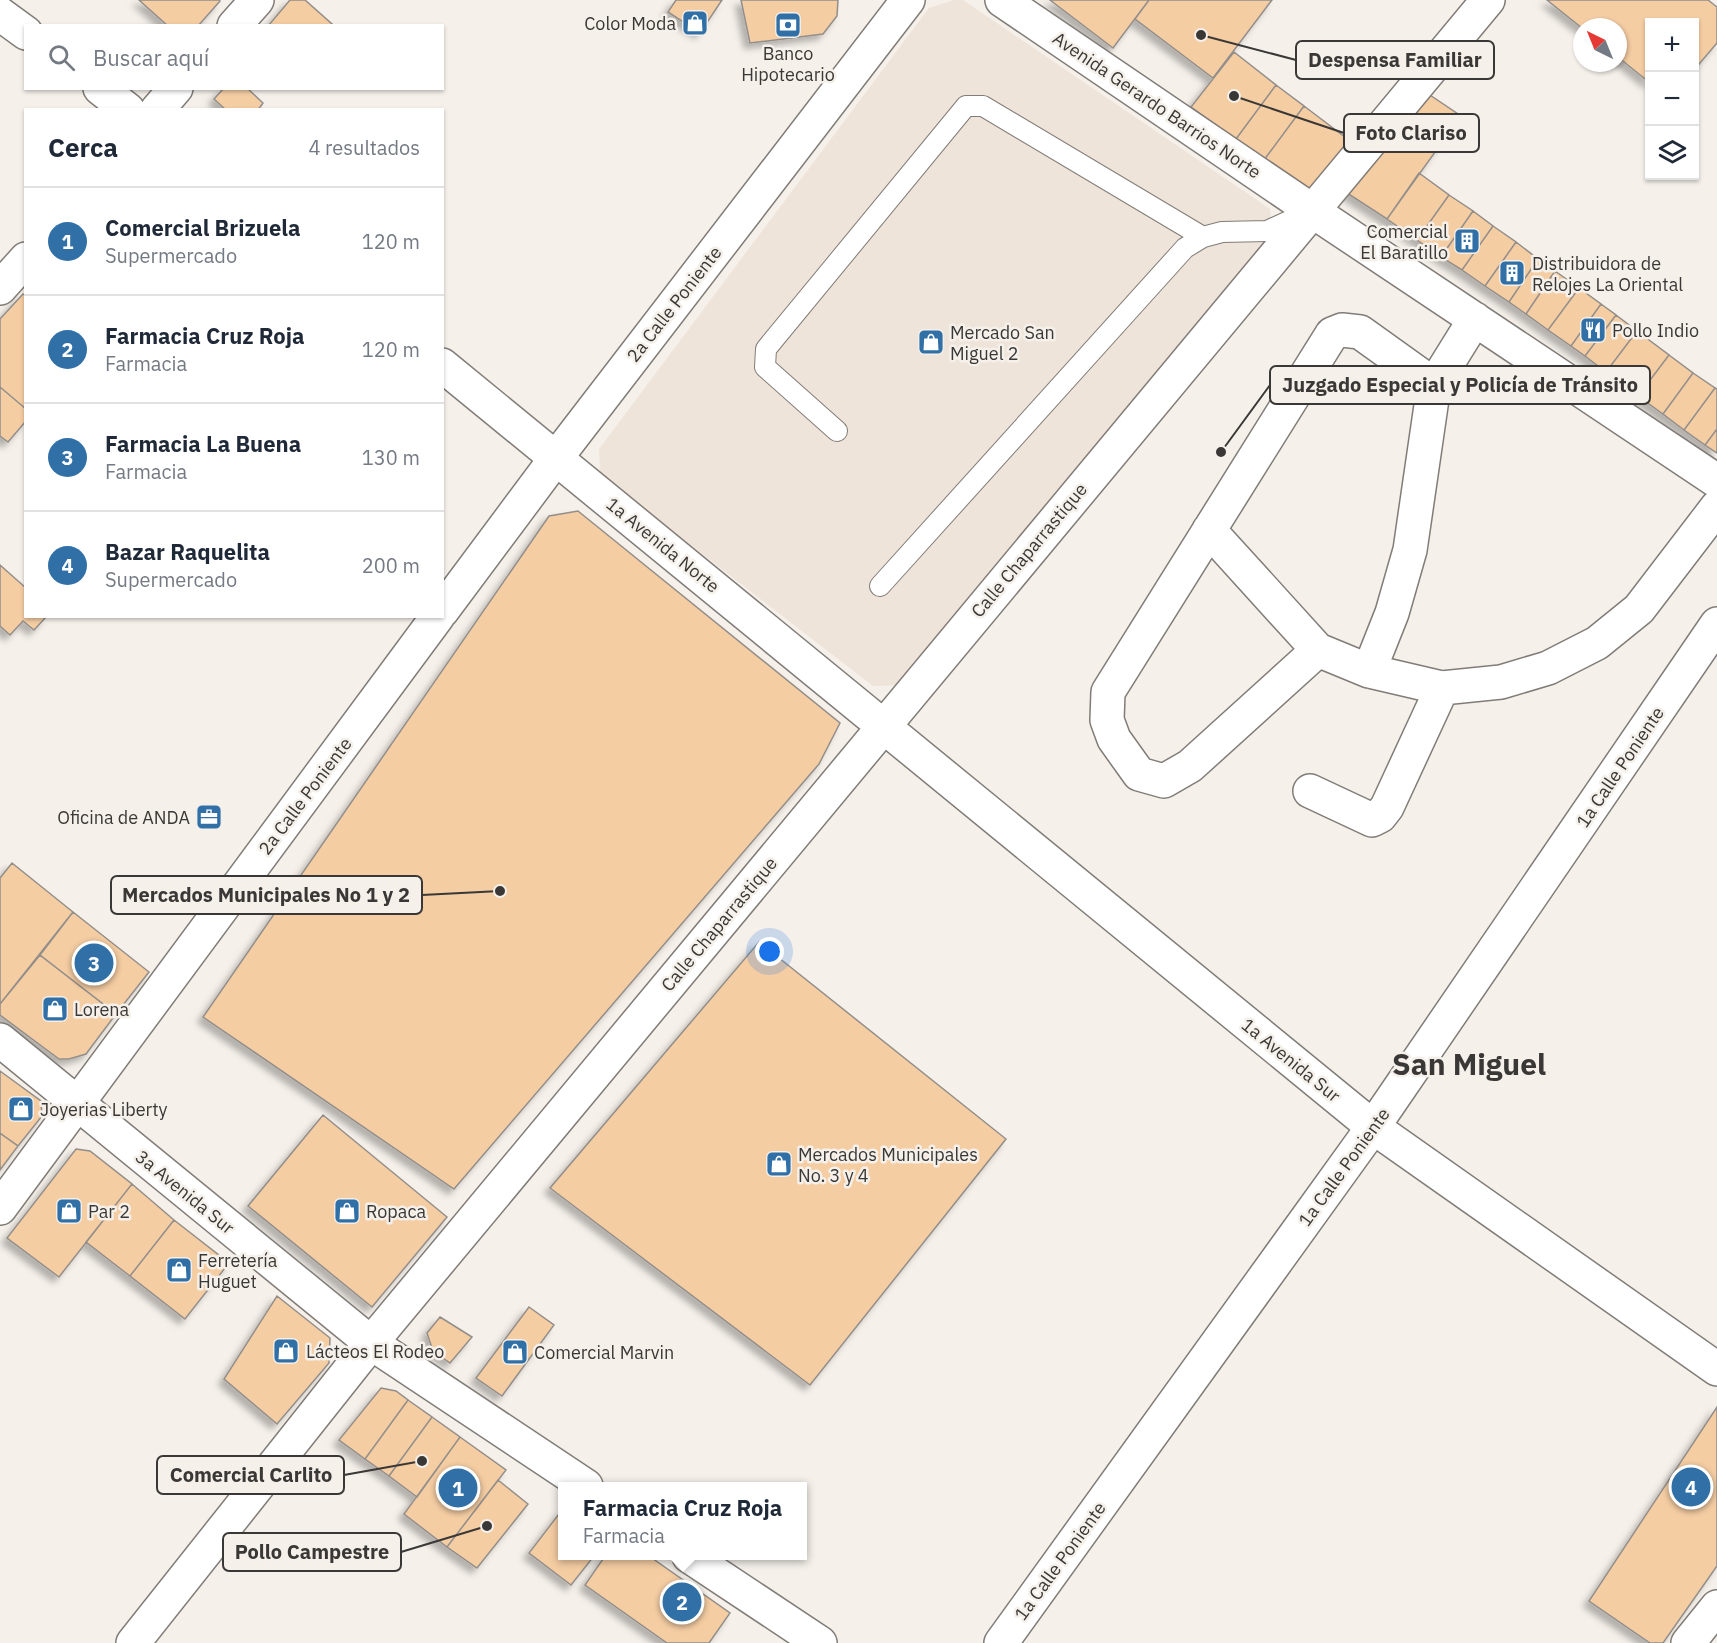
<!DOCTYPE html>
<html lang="es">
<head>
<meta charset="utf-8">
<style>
	body { margin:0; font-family:"IBM Plex Sans",sans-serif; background:#f2f2f3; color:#1f2937 }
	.controls { position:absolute; right:18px; top:18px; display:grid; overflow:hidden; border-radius:0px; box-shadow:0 2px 4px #0004 }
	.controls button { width:54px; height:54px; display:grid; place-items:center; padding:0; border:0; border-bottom:2px solid #e0e1e3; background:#fff; color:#1f2937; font:30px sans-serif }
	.compass { position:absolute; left:1573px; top:18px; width:54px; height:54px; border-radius:50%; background:#fff; box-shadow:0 2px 4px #0004; rotate:317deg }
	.you { position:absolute; left:770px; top:952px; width:21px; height:21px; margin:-15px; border:4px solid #fff; border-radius:50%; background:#1a73e8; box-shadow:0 0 0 9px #1a73e833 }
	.badge { display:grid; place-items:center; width:39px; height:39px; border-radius:50%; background:#3170a7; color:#fff; font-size:20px; font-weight:700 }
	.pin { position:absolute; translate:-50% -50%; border:3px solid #fff; box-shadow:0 2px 6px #0006 }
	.popup { position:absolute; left:558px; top:1482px; width:249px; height:78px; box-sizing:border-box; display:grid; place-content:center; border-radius:0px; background:#fff; filter:drop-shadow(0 2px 4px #0005); font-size:20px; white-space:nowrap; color:#747a83 }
	.popup b { font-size:22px; color:#1f2937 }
	.popup::after { content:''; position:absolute; left:50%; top:100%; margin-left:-12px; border:12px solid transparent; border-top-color:#fff }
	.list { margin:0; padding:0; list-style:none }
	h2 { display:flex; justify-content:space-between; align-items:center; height:78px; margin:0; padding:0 24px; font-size:26px }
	h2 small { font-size:20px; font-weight:400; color:#747a83 }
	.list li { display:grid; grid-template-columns:39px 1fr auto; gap:18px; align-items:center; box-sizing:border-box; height:108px; padding:0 24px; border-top:2px solid #e0e1e3 }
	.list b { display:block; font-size:22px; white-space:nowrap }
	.list p { margin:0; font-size:20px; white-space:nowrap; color:#747a83 }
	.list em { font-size:20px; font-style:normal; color:#747a83 }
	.icon { flex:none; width:33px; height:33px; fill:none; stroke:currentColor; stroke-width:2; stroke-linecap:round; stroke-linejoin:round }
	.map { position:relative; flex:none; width:1717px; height:1643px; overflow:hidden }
	.search { position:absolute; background:#fff; box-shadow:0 2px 4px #0004; left:24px; top:24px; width:420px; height:66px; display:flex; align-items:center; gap:15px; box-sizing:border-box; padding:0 21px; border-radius:0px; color:#747a83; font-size:22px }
	.panel { position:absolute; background:#fff; box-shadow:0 2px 4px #0004; left:24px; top:108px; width:420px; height:510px; border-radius:0px }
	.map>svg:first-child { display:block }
	.built { fill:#efe4d9 }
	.building { fill:#f5cda3; stroke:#938e8a; stroke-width:1.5; filter:url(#shadow) }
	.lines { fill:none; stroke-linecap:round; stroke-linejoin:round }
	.lane-casing { stroke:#817c77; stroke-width:22 }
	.street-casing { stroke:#817c77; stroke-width:36 }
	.secondary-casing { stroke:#817c77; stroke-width:36 }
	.lane { stroke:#fff; stroke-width:20 }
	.street { stroke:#fff; stroke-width:33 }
	.secondary { stroke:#fff; stroke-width:33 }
	.labels { text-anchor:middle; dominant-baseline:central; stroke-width:5; stroke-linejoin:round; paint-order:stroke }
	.poi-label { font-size:18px; fill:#3a3836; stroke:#f5f0ea; text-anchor:start }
	.street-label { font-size:18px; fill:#3a3836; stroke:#f5f0ea }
	.town-label { font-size:30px; font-weight:bold; fill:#3a3836; stroke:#f5f0ea }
	.leader { fill:none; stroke:#3a3836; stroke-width:2 }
	.callout-dot { fill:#3a3836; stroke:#f5f0ea; stroke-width:2 }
	.callout { fill:#f5f0ea; stroke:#3a3836; stroke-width:2 }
	.callout-label { font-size:20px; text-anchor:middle; font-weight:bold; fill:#3a3836 }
</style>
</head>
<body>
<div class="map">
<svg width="1717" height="1643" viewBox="0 0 1717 1643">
	<defs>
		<filter id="shadow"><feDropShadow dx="-5.5" dy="5.5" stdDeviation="3" flood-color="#0004"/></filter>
	</defs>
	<rect width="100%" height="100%" fill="#f5f0ea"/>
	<!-- built -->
	<path class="built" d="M954,0H963L1270,209L1272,235L901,685L873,686L600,475L599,449L929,8Z"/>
	<!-- building -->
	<path class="building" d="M139,0H219L220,1L198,26H168Z
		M290,0H305L332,24L331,26H268Z
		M676,0H722L700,33L668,12Z
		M741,0H838L837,16L823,34L750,43Z
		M1050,0H1149L1113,48Z
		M1149,0H1272L1213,78L1135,19Z
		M1547,0H1708L1717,7V43L1694,70V22H1650V83L1618,57V27L1582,28Z
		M1234,52L1276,85L1236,139L1191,107Z
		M1276,85L1304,106L1264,160L1236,139Z
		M224,88H247L263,103L258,110H226L214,99Z
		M1421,89L1461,116L1387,219L1347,193Z
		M1304,106L1350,141L1309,193L1264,160Z
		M1419,173L1449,195L1417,240L1387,219Z
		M1449,195L1473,211L1441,257L1417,240Z
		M1473,211L1493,226L1462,270L1441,257Z
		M1493,226L1516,242L1485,286L1462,270Z
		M1516,242L1538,259L1509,302L1485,286Z
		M1538,259L1555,271L1526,314L1509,302Z
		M1555,271L1579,288L1548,330L1526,314Z
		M1579,288L1601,304L1571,346L1548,330Z
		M23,294L26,296V409L0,387V319Z
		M1601,304L1616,315L1585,356L1571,346Z
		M1616,315L1637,331L1606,372L1585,356Z
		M1637,331L1669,355L1638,396L1606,372Z
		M1669,355L1693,373L1663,414L1638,396Z
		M1693,373L1715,388L1684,430L1663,414Z
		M0,387L26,409V421L8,442L0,436Z
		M1715,388L1717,389V429L1705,445L1684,430Z
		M1717,429V453L1705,445Z
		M578,511L840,723L819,764L454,1189L203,1017L549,516Z
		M0,565L26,588V616H47L34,630L23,621L10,635L0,626Z
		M12,863L73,912L0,1004V878Z
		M73,912L149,972L116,1014L40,955Z
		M759,942L1006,1139L810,1385L550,1188Z
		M40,955L116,1014L86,1054L69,1059H59L0,1015V1004Z
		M0,1071L41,1101L42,1116L18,1146L0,1133Z
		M323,1115L447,1217L372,1307L248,1206Z
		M0,1133L18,1146L0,1170Z
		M76,1149L90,1151L132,1184L59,1277L7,1238Z
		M132,1184L174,1220L130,1276L86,1242Z
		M174,1220L229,1263L185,1319L130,1276Z
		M277,1296L330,1338L329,1363L277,1424L224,1379Z
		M529,1307L554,1325L502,1396L476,1378Z
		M440,1317L472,1337L450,1363L433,1351L427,1333Z
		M381,1388L396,1391L408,1400L365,1459L339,1440Z
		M408,1400L432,1417L389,1476L365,1459Z
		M1717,1407V1566L1663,1643H1650L1589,1601Z
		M432,1417L460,1437L417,1497L389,1476Z
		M460,1437L506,1470L447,1547L404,1514Z
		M498,1480L528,1504L477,1568L447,1547Z
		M562,1510V1556H594L571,1585L529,1553Z
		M605,1556H649L730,1613L709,1643H667L585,1585Z"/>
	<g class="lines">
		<defs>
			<path id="lane" d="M837,431L765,367L766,349L966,106H983L1203,237
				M880,586L1185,248L1203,237L1222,232L1267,231L1302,215"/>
			<path id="street" d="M1002,0L1311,210L1717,481
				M0,14L26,33
				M234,26L257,0
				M100,88L128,110
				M157,110L176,88
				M0,288L26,259
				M442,365L1373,1127L1717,1369
				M1209,530L1318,650L1369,671L1442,688L1501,682L1548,668L1597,643L1639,609L1717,507
				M1318,650L1190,766L1164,781L1139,774L1114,739L1107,720L1108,692L1332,334L1342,330L1360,332L1434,385
				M1369,671L1392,613L1410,550L1434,385L1475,319
				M1310,791L1372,820L1380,816L1387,807L1442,688
				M133,1643L371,1343L1488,0
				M1001,1643L1373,1127L1717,624"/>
			<path id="secondary" d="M442,611L556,458L908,0
				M0,1040L371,1343L586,1486
				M0,1208L438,616
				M689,1556L820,1643
				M1688,1643L1717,1607"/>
		</defs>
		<!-- lane casing -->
		<use href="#lane" class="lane-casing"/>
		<!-- street casing -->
		<use href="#street" class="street-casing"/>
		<!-- secondary casing -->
		<use href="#secondary" class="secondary-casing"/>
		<!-- lane -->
		<use href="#lane" class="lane"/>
		<!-- street -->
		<use href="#street" class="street"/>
		<!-- secondary -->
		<use href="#secondary" class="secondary"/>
	</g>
	<!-- icons -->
	<defs>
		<symbol id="shop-square" viewBox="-11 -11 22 22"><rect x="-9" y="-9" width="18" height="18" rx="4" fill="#3170a7" stroke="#f5f0ea"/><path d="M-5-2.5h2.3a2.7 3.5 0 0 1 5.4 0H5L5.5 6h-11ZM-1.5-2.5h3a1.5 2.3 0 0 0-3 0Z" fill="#fff"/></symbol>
		<symbol id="bank-square" viewBox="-11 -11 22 22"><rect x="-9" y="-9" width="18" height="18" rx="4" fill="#3170a7" stroke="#f5f0ea"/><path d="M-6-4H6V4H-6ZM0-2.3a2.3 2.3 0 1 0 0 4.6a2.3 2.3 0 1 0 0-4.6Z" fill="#fff"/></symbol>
		<symbol id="building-square" viewBox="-11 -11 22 22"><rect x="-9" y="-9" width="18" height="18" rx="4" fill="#3170a7" stroke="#f5f0ea"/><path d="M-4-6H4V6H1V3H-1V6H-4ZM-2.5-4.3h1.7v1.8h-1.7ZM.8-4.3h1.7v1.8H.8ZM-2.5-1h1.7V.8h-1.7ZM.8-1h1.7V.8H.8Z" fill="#fff"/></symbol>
		<symbol id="restaurant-square" viewBox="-11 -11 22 22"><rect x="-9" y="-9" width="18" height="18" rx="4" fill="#3170a7" stroke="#f5f0ea"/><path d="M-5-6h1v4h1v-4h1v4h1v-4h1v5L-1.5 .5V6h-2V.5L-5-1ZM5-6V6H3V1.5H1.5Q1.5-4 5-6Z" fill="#fff"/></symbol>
		<symbol id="office-square" viewBox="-11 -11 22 22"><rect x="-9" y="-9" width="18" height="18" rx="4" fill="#3170a7" stroke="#f5f0ea"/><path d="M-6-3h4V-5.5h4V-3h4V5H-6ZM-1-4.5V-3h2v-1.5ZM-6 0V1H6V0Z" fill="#fff"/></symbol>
	</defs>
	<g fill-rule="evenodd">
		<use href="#shop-square" x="680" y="8" width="30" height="30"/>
		<use href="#bank-square" x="773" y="10" width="30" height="30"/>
		<use href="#building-square" x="1452" y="226" width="30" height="30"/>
		<use href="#building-square" x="1497" y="258" width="30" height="30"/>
		<use href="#restaurant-square" x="1578" y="315" width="30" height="30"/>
		<use href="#shop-square" x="916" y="327" width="30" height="30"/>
		<use href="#office-square" x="194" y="802" width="30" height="30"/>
		<use href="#shop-square" x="40" y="994" width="30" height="30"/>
		<use href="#shop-square" x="6" y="1094" width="30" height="30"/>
		<use href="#shop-square" x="764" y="1149" width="30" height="30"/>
		<use href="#shop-square" x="54" y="1196" width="30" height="30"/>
		<use href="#shop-square" x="332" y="1196" width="30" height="30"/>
		<use href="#shop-square" x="164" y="1255" width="30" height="30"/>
		<use href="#shop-square" x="271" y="1336" width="30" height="30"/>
		<use href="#shop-square" x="500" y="1337" width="30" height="30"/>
	</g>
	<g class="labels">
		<!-- poi labels -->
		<g class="poi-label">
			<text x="676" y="23" text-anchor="end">Color Moda</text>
			<text x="788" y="53" text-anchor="middle">Banco<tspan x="788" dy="21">Hipotecario</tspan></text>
			<text x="1448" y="231" text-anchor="end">Comercial<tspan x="1448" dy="21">El Baratillo</tspan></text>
			<text x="1532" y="263">Distribuidora de<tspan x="1532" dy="21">Relojes La Oriental</tspan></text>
			<text x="1612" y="330">Pollo Indio</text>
			<text x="950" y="332">Mercado San<tspan x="950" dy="21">Miguel 2</tspan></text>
			<text x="190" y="817" text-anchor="end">Oficina de ANDA</text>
			<text x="74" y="1009">Lorena</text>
			<text x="40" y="1109">Joyerias Liberty</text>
			<text x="798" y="1154">Mercados Municipales<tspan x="798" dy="21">No. 3 y 4</tspan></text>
			<text x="88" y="1211">Par 2</text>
			<text x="366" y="1211">Ropaca</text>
			<text x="198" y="1260">Ferretería<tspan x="198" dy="21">Huguet</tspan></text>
			<text x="306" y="1351">Lácteos El Rodeo</text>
			<text x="534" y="1352">Comercial Marvin</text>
		</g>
		<!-- street labels -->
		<g class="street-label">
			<text transform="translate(1157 105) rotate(34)">Avenida Gerardo Barrios Norte</text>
			<text transform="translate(674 304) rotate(-52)">2a Calle Poniente</text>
			<text transform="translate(663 545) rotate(39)">1a Avenida Norte</text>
			<text transform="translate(1029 550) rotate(-50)">Calle Chaparrastique</text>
			<text transform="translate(1620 767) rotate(-56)">1a Calle Poniente</text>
			<text transform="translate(305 796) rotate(-53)">2a Calle Poniente</text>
			<text transform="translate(719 924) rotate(-50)">Calle Chaparrastique</text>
			<text transform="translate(1291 1060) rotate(39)">1a Avenida Sur</text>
			<text transform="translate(1344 1167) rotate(-54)">1a Calle Poniente</text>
			<text transform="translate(185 1192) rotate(39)">3a Avenida Sur</text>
			<text transform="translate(1060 1561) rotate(-54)">1a Calle Poniente</text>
		</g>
		<!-- town labels -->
		<g class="town-label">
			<text x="1469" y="1063">San Miguel</text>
		</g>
	</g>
	<!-- callouts -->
	<path class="leader" d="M1201 35L1296 60M1234 96L1344 133M1221 452L1270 385M500 891L422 895M422 1461L344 1475M487 1526L401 1552"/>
	<g class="callout-dot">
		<circle cx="1201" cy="35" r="6"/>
		<circle cx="1234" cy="96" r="6"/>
		<circle cx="1221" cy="452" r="6"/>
		<circle cx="500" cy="891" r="6"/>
		<circle cx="422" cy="1461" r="6"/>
		<circle cx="487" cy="1526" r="6"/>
	</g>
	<g class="callout">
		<rect x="1296" y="41" width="198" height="38" rx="6"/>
		<rect x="1344" y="114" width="135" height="38" rx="6"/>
		<rect x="1270" y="366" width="380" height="38" rx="6"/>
		<rect x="111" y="876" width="311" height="38" rx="6"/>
		<rect x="157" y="1456" width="187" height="38" rx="6"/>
		<rect x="223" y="1533" width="178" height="38" rx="6"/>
	</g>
	<g class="callout-label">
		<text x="1395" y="67">Despensa Familiar</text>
		<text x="1411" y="140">Foto Clariso</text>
		<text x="1460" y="392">Juzgado Especial y Policía de Tránsito</text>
		<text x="266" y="902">Mercados Municipales No 1 y 2</text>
		<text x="251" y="1482">Comercial Carlito</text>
		<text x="312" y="1559">Pollo Campestre</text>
	</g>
</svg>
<div class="controls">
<button>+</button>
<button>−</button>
<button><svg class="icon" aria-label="layers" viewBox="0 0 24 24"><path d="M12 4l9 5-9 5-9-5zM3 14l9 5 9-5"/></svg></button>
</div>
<svg class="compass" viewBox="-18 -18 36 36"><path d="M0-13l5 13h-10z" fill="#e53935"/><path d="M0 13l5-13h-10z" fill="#747a83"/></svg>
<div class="you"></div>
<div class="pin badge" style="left:458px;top:1488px">1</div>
<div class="pin badge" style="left:682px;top:1602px">2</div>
<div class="popup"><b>Farmacia Cruz Roja</b>Farmacia</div>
<div class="pin badge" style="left:94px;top:963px">3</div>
<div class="pin badge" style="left:1691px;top:1487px">4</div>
<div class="search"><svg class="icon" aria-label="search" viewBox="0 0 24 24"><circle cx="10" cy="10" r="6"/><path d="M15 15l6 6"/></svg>Buscar aquí</div>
<section class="panel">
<h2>Cerca<small>4 resultados</small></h2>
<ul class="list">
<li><span class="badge">1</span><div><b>Comercial Brizuela</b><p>Supermercado</p></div><em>120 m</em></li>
<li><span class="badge">2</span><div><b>Farmacia Cruz Roja</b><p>Farmacia</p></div><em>120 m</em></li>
<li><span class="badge">3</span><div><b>Farmacia La Buena</b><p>Farmacia</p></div><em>130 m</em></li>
<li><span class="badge">4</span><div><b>Bazar Raquelita</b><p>Supermercado</p></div><em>200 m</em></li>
</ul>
</section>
</div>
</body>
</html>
